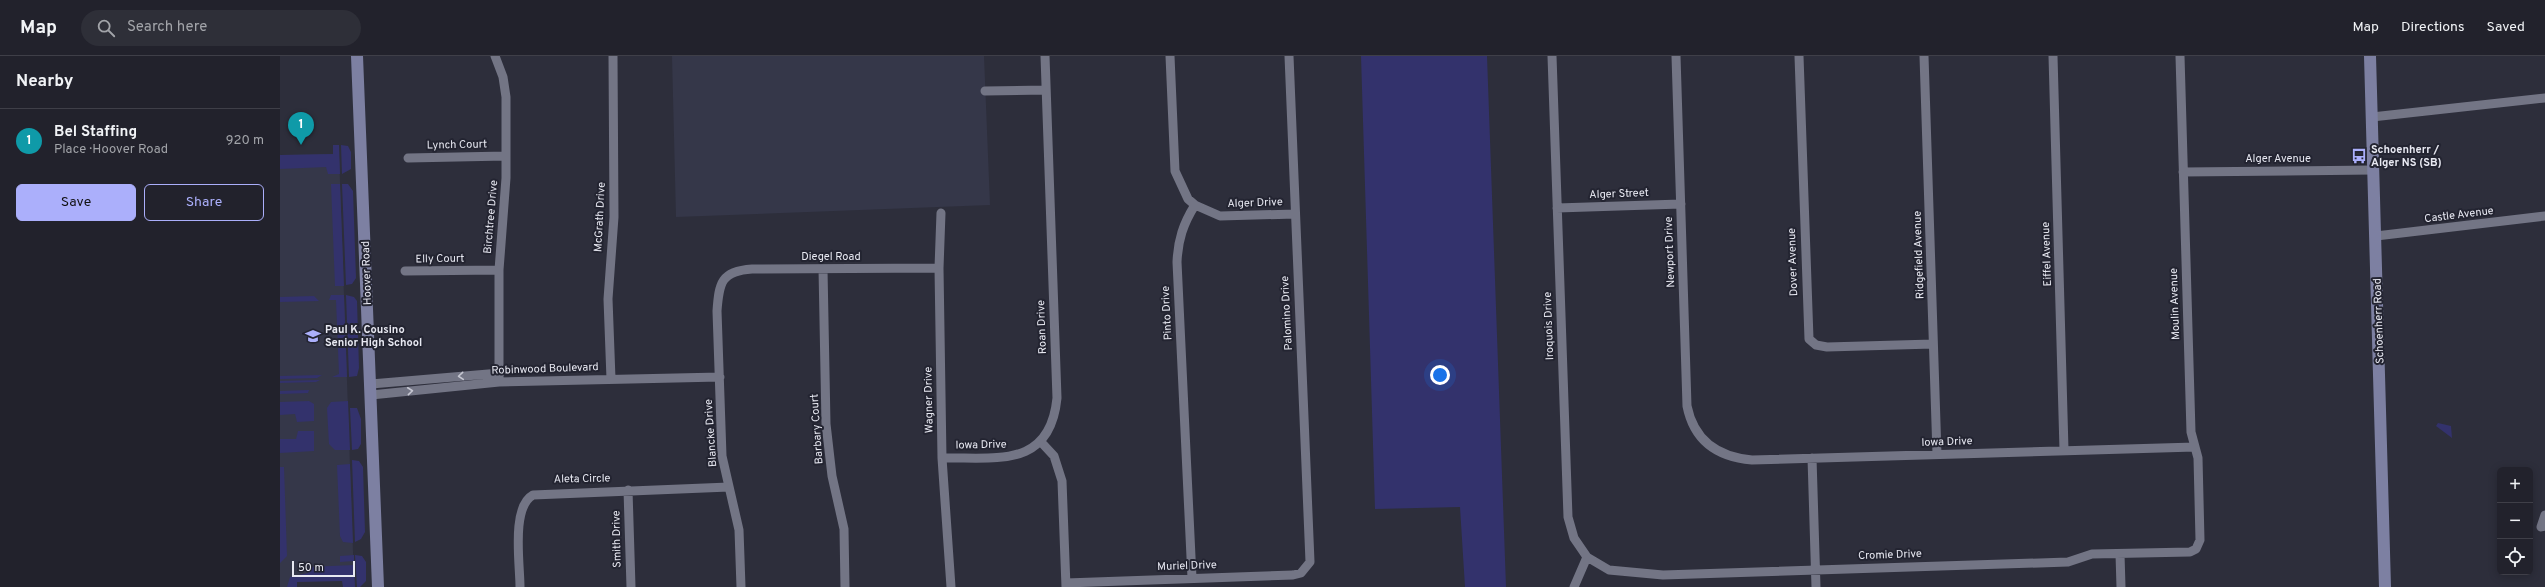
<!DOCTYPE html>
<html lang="en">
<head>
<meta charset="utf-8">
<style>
	body { margin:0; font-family:Overpass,sans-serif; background:#2e2f38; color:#f1f3f6 }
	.controls { position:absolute; right:12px; bottom:12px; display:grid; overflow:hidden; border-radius:6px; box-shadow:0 2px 10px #0003 }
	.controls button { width:36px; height:36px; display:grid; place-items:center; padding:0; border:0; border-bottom:1px solid #3f3f48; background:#22222c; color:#f1f3f6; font:20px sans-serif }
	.scale { position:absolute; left:12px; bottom:10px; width:63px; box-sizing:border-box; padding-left:4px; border:2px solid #e8e9f2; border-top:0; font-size:11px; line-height:14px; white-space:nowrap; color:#e8e9f2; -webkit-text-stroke:3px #232431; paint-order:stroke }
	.you { position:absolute; left:1160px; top:319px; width:14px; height:14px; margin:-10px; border:3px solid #fff; border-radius:50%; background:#1a73e8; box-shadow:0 0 0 6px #1a73e833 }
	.badge { display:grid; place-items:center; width:26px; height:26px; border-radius:50%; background:#abaffb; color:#fff; font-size:13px; font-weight:700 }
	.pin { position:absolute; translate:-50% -33px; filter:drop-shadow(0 1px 2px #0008) }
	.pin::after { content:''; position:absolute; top:21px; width:14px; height:12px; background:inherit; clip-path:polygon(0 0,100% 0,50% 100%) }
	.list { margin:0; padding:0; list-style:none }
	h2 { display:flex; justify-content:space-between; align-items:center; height:52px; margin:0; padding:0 16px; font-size:17px }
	h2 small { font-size:13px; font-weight:400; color:#a2a4a9 }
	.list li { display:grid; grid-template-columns:26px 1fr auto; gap:12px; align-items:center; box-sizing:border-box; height:64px; padding:0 16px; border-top:1px solid #3f3f48 }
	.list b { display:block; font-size:15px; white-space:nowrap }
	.list p { margin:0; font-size:13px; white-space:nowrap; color:#a2a4a9 }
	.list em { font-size:13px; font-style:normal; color:#a2a4a9 }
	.actions { display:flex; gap:8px; padding:12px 16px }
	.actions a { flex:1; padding:9px 0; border:1px solid #abaffb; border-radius:6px; text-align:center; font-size:14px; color:#abaffb }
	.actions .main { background:#abaffb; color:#111 }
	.icon { flex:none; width:22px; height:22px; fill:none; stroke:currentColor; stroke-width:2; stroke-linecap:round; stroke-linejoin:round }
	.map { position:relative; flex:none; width:2265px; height:531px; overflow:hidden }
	header { display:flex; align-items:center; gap:24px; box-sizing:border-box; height:56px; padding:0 20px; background:#22222c; border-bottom:1px solid #3f3f48 }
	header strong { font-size:19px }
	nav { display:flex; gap:22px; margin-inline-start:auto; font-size:14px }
	.search { width:280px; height:36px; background:#2e2f38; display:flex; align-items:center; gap:10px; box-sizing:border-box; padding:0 14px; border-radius:22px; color:#a2a4a9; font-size:15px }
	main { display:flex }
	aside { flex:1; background:#22222c }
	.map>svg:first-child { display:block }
	.built { fill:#353749 }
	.green { fill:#33326c }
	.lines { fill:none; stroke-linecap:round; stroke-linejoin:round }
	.street { stroke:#737585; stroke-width:9 }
	.secondary { stroke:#7d80a2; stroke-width:12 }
	.oneway { stroke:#c5c6d1 }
	.labels { text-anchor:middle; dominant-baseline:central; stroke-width:4; stroke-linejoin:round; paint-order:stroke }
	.street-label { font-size:11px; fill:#e8e9f2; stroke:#232431 }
	.poi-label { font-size:11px; font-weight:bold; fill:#e8e9f2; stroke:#232431; text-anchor:start }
</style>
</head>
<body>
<header>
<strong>Map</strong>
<div class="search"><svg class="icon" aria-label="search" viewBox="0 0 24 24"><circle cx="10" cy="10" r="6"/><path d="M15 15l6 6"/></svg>Search here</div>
<nav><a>Map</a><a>Directions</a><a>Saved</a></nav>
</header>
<main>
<aside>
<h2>Nearby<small></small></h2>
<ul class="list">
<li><span class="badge" style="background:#0f9aa8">1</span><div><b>Bel Staffing</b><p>Place · Hoover Road</p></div><em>920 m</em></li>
</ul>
<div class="actions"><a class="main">Save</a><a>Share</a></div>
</aside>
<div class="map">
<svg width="2265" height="531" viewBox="0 0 2265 531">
	<rect width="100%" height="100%" fill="#2d2e3b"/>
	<!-- built -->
	<path class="built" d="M392,0H704L710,149L396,161Z
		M59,98L74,524L9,526V531H0V99Z"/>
	<!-- green -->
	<path class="green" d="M1081,0H1207L1226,531H1185L1180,451L1095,453Z
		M53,89H59L60,118H48L46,111L0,113V99L53,98Z
		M61,89L68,90L71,96V113L62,118Z
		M51,128H60L64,230H55Z
		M62,128H68L73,135L76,222L72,228L66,229Z
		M51,239H64L67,321H52L59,318L56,244H49Z
		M66,239L74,241L77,245L79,312L77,320L69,321Z
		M34,240L39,245L0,246V241Z
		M42,319L37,322L0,323V320Z
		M40,324L36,326L0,327V325Z
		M29,334L28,337L0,338V335Z
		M29,345L34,348V365L17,366L15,358L0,359V346Z
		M68,345L70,394H55L49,388L47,352L51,346Z
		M70,352H77L81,363V388L78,393L72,394Z
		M2158,367L2171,370L2172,382L2156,370Z
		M18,375H34V395L0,397V383H16Z
		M72,404L79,405L83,411L85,476L81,483L75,486Z
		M70,408L73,487L63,486L60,480L57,409Z
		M0,411H4L7,500L0,507Z
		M74,499V505L60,506V500Z
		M75,499L82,500L86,506V525L80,531H77Z
		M74,509L75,531H63L62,525L17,526V531H7L10,521L28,517V511Z"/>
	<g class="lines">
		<!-- street -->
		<path class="street" d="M215,0L223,21L226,41V122L219,214V326
			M890,0L895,115L908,143L915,149L940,160L1015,158
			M1272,0L1288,461L1294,482L1307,501L1294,531
			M1396,0L1407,350C1414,385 1438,401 1472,404L1915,391
			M1519,0L1529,283L1536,289L1547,291L1653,288
			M1644,0L1657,398
			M1773,0L1784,394
			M705,35L766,34
			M2092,61L2265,42
			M128,102L226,100
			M1903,116L2094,114
			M1277,152L1401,148
			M661,157L659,212L662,402L671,531
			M2096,180L2265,160
			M543,213L546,368L552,420L564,473L565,531
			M125,215L219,214
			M331,323L328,243L334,161L333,0
			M91,328L220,317
			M91,339L219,326L440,321
			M761,386L774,400L782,425L786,531
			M662,402C716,401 770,413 777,342L765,0
			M1532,402L1536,531
			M348,434L351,531
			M2265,459L2261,471L2265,470
			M1840,498L1841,531
			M1307,501L1329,514L1383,519L1788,506L1812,498L1910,496L1916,493L1920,484L1918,402L1911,376L1900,0
			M912,522L897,206C898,184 903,168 915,149
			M786,527L1013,519L1021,517L1030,506L1009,0
			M240,531C240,508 231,451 253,439L449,431
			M461,531L459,474L442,400L437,255C439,227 441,215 472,213L659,212"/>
		<!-- secondary -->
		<path class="secondary" d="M77,0L98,531
			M2090,0L2105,531"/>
	</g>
	<!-- one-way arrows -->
	<defs><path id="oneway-chevron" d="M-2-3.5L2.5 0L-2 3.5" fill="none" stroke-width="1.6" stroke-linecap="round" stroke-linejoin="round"/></defs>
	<g class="oneway">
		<use href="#oneway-chevron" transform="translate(181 320) rotate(175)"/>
		<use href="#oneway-chevron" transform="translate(130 335) rotate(-6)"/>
	</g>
	<!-- icons -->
	<defs>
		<symbol id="bus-bare" viewBox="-9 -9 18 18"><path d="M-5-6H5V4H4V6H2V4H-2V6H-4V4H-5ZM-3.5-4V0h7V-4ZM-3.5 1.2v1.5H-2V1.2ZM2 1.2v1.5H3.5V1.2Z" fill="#abaffb" stroke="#232431" stroke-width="2.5" paint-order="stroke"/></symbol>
		<symbol id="school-bare" viewBox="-9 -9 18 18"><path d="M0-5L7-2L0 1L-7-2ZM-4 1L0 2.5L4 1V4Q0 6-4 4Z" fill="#abaffb" stroke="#232431" stroke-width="2.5" paint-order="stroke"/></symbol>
	</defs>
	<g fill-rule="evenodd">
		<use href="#bus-bare" x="2068" y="89" width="22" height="22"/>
		<use href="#school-bare" x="22" y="269" width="22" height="22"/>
	</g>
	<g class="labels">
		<!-- street labels -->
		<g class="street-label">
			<text transform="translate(177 89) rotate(-1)">Lynch Court</text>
			<text x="1998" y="103">Alger Avenue</text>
			<text transform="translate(1339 138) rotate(-2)">Alger Street</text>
			<text transform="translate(975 147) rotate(-2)">Alger Drive</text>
			<text transform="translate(2179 159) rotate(-7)">Castle Avenue</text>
			<text transform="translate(211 161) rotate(-85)">Birchtree Drive</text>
			<text transform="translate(320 161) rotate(-87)">McGrath Drive</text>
			<text transform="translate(1390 196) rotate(-92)">Newport Drive</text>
			<text transform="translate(1767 198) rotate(-92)">Eiffel Avenue</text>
			<text transform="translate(1639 199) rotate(-92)">Ridgefield Avenue</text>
			<text x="551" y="201">Diegel Road</text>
			<text transform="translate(160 203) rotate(-1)">Elly Court</text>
			<text transform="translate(1513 206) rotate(-92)">Dover Avenue</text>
			<text transform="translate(87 217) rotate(-92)">Hoover Road</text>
			<text transform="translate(1895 248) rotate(-92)">Moulin Avenue</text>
			<text transform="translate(887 257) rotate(-93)">Pinto Drive</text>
			<text transform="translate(1007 257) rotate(-93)">Palomino Drive</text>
			<text transform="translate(2099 265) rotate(-92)">Schoenherr Road</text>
			<text transform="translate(1269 270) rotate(-92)">Iroquois Drive</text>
			<text transform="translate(762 271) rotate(-92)">Roan Drive</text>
			<text transform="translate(265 313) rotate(-2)">Robinwood Boulevard</text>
			<text transform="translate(649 344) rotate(-91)">Wagner Drive</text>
			<text transform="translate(537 373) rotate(-94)">Barbary Court</text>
			<text transform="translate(431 377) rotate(-94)">Blancke Drive</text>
			<text transform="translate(1667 386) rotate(-2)">Iowa Drive</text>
			<text transform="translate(701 389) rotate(-1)">Iowa Drive</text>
			<text transform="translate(302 423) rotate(-1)">Aleta Circle</text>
			<text transform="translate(337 483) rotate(-91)">Smith Drive</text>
			<text transform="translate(1610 499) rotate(-2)">Cromie Drive</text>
			<text transform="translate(907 510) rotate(-2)">Muriel Drive</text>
		</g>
		<!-- poi labels -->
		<g class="poi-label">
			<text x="2091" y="94">Schoenherr /<tspan x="2091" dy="13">Alger NS (SB)</tspan></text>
			<text x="45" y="274">Paul K. Cousino<tspan x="45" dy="13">Senior High School</tspan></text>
		</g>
	</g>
</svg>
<div class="controls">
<button>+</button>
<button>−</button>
<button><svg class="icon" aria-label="locate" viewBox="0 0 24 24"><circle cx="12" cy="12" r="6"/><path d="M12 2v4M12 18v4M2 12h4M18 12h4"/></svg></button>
</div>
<div class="scale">50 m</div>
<div class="you"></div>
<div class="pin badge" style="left:21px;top:89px;background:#0f9aa8">1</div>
</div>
</main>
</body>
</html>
